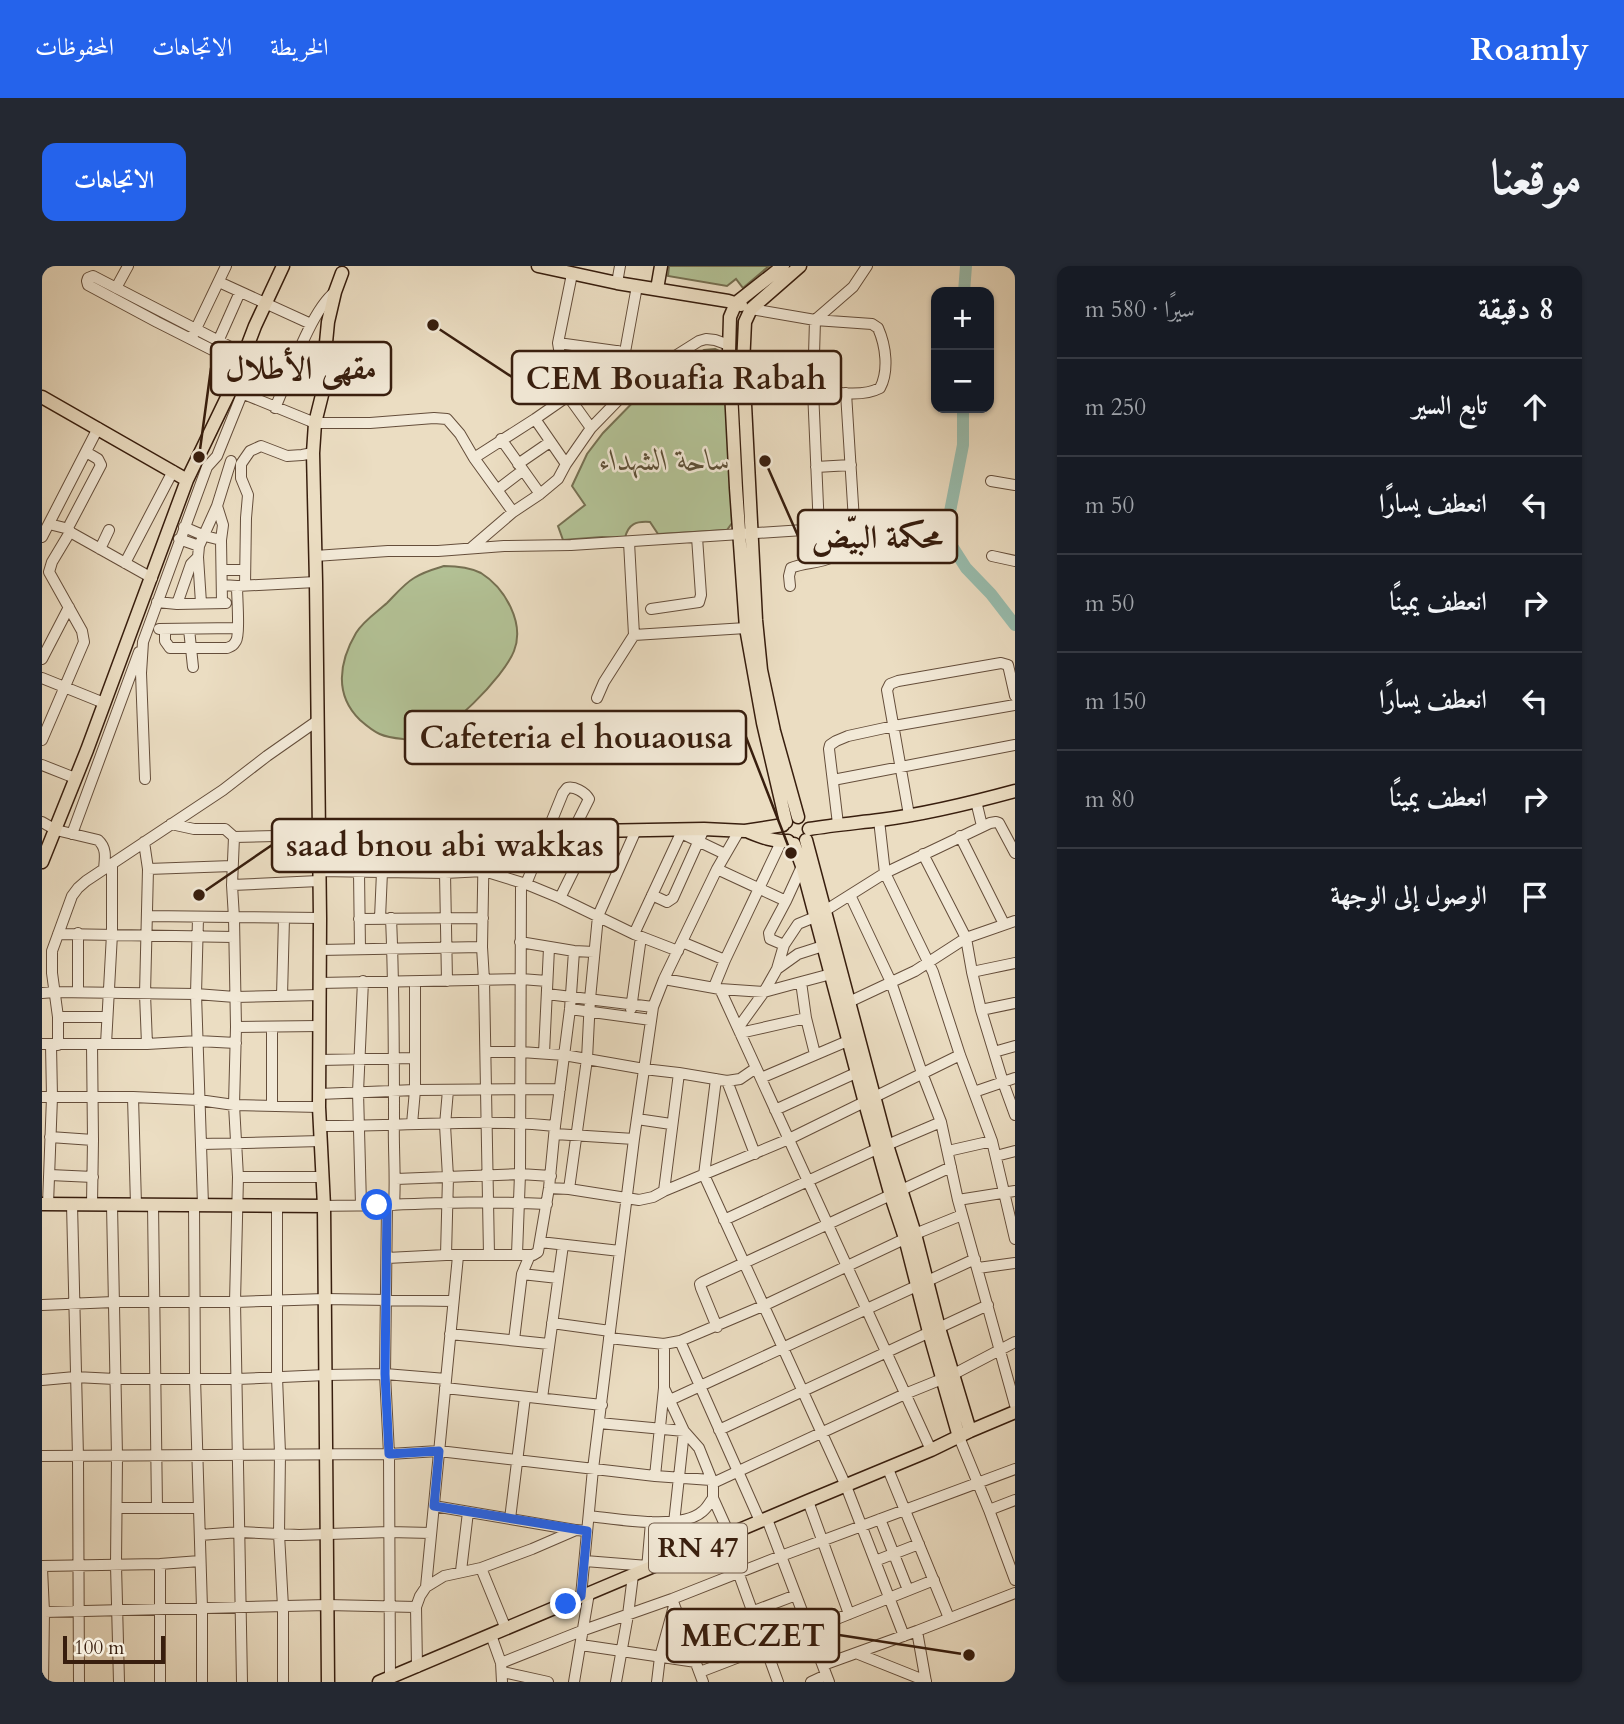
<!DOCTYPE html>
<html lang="ar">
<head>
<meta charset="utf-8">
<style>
	body { margin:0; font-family:Cardo,Amiri,serif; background:#242831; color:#f1f3f6; direction:rtl }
	.controls { position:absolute; right:21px; top:21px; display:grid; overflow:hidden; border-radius:14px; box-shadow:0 2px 5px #0004 }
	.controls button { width:63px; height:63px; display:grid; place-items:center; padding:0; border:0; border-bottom:2px solid #363941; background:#171b24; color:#f1f3f6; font:35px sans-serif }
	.scale { position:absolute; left:21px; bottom:18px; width:102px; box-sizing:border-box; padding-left:7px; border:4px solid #381e0e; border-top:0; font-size:19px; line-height:24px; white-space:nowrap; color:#381e0e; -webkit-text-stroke:5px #f2e9d7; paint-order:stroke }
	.stop { position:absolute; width:21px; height:21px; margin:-16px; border:5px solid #2563eb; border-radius:50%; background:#fff }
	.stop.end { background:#2563eb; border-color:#fff; box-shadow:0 2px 7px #0008 }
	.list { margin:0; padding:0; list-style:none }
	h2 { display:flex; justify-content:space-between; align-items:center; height:91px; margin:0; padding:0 28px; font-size:30px }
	h2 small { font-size:23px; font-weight:400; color:#9ea1a6 }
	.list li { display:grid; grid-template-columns:46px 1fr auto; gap:21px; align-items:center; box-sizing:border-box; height:98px; padding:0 28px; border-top:2px solid #363941 }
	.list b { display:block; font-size:26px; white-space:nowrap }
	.list em { font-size:23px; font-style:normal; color:#9ea1a6 }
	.icon { flex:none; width:38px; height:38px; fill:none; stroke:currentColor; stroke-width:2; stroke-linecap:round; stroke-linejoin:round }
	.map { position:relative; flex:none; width:973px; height:1416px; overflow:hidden; direction:ltr; border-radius:14px }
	header { display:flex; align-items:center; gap:42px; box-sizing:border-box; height:98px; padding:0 35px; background:#2563eb; color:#fff }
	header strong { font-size:33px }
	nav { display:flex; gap:38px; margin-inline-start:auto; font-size:24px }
	.intro { display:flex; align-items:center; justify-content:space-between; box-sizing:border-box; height:168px; padding:0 42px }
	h1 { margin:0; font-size:49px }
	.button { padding:18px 32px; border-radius:14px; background:#2563eb; color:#fff; font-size:24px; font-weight:700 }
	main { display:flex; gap:42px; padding:0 42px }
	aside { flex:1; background:#171b24; border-radius:14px; box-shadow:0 2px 5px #0004 }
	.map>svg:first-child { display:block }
	.green { fill:#b3c296; stroke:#767052; stroke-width:2 }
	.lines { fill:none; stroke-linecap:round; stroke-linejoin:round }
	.river { stroke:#99bdae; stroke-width:12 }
	.minor-casing { stroke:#654e3b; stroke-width:12 }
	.major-casing { stroke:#381e0e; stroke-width:15 }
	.minor { stroke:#f2e9d7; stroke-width:10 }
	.major { stroke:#ebddc2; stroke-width:12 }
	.route { stroke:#2563eb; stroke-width:9 }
	.labels { text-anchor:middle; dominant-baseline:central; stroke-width:5; stroke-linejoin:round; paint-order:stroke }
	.shield { fill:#f2e9d7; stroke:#705b4a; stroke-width:2 }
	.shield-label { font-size:28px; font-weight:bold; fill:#381e0e }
	.park-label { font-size:30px; font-style:italic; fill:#5d4f37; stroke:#f2e9d7 }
	.leader { fill:none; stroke:#381e0e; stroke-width:2.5 }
	.callout-dot { fill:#381e0e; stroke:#f2e9d7; stroke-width:2.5 }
	.callout { fill:#f2e9d7; stroke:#381e0e; stroke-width:2.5 }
	.callout-label { font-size:32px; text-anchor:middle; font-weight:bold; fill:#381e0e }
</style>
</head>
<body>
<header>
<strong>Roamly</strong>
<nav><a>الخريطة</a><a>الاتجاهات</a><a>المحفوظات</a></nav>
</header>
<div class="intro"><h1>موقعنا</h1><a class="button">الاتجاهات</a></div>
<main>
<aside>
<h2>8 دقيقة<small>سيرًا · 580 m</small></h2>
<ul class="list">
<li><svg class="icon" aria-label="ahead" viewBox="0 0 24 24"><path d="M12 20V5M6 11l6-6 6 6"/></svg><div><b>تابع السير</b></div><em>250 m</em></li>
<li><svg class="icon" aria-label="left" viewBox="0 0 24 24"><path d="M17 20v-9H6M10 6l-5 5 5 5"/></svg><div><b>انعطف يسارًا</b></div><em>50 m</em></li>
<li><svg class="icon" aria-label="right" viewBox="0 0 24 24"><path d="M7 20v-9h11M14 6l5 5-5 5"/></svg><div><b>انعطف يمينًا</b></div><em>50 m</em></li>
<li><svg class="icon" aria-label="left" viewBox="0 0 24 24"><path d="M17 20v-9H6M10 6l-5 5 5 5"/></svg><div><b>انعطف يسارًا</b></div><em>150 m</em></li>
<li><svg class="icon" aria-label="right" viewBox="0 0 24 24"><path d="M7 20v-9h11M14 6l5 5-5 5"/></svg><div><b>انعطف يمينًا</b></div><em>80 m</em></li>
<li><svg class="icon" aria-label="arrive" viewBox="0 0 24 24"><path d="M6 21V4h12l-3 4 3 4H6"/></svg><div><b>الوصول إلى الوجهة</b></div></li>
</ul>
</aside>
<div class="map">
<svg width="973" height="1416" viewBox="0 0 973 1416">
	<rect width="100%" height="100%" fill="#ebddc2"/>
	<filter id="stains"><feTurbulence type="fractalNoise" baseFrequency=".00286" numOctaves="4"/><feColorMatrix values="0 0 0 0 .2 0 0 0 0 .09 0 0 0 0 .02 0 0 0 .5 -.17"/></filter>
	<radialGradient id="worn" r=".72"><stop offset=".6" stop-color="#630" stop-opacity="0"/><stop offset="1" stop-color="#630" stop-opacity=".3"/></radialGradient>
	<!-- green -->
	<path class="green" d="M627,0H727L701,22L694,13L685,20L626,10Z
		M673,83L681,87L684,99L690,257L685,264L616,268L608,256C594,255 586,258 583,272L560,271L521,274L516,260L543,239L530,220L545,188L561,167L602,125L662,84Z
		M402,300C414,300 429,302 439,307C463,322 483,357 472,385C462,411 405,469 377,474C372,475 365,473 361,473C340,471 334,468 318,454C292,429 297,396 314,367C321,355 335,346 345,337C353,329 362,318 372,312C381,306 392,303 402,300Z"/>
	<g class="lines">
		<!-- river -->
		<path class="river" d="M922,26L924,0
			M921,142V179L905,261L908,277L924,302L949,328L973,359"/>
		<defs>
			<path id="minor" d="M530,8L516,77L518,89L531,126
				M177,16L269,58
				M575,17L578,0
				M74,22L86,0
				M709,43L773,54L830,58L836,62C844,80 847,105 838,122C819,132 791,126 771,124
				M151,69L184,0
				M516,77L581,86
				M174,80L198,26
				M198,98L115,56L46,19L45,15L46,12L51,10L202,88
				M197,126L273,157H328L392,152L405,153L418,168L432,192L471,246
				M584,126L583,86L595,20
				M526,130L549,162
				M233,142C246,113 269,44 293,26
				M493,153L524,198
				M459,173L498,228
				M432,192L493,153L565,103L573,93L576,85
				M476,198L508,176
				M774,201L809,199
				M949,215L973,219
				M455,224L480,205
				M175,240L181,259L179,274L180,337
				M7,258L27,263L28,266L110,312
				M28,258L59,199L56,193L44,186
				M142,261L163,270L179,274
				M777,263L771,124L773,54L811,21L825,0
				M0,271L56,162
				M137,273L157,280
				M429,282L471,246L498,228L516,213L524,198L549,162L584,126L630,92L657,75L664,73L673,74L687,79
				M58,283L67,264
				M273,290L346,285H396L462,280L529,279L777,263H806L811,261L812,255L804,127
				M950,290L973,295
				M156,291L159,337
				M83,297L131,205
				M180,304H202
				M180,319L195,320L274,316
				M203,319L204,252L206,229L199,212V198L208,185L219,180L245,190L260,189L271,187
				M748,320L747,310L749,302C762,296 777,298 790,291L792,285V263
				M115,336L135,338L184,337
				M135,338L149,298L156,291L157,280L175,240L189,195
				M609,343L657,336L659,329L655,271
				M117,363L195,362
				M123,363V375L128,382H185C190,380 191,380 194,375C198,368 195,331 195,320
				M147,363L151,401
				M592,369L704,362
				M0,393L27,341
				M0,412L62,437
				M555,432L562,416L592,369L587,276
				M0,474L42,376L40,365L7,306L10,296L28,266
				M0,499L33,512
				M103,513L99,407L101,376L165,201L175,190L200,128
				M791,514L973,479
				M934,535L940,560
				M867,549L845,424L848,418L856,415L959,397L966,399L973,430
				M837,554L843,607L891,706L918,789L950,875L973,973
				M0,556L14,564L56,574C65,582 63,592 62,603
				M129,558L152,563H183L192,571L277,569
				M796,558L787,483L788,479L794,475L806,470L852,460L973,439
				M639,563V567L683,588
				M442,567L440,681L442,714L447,989
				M30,568L97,386
				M404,569L403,607L405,715
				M918,570L962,658
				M192,571L190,619L192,652L194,761L192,839L196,911L193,1036L200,1416
				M102,576L106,603L103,728L105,778
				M881,588L924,672L930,706L939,744L961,816L973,849
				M106,603L190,600
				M675,603L744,635
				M277,605L403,607L442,605L484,618L518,632L592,668L636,685
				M317,606L318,683
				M484,618L521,527L525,522C532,520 543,526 547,533L532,563
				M190,619L277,615
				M610,629L625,636L631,632L662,563
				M808,629L849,716L880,807L899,856L916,934L973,1139
				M518,632L551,565
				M105,650L278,652
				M156,652L154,728L161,939
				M338,652L340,606L339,569
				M349,652C352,719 352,785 352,852C351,881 354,910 352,939
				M317,653L441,652
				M16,668L192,671
				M592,668L639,567
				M478,676L532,685L552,686
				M640,676L683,694
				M742,679L728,673L727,667L744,635L760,600
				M277,684L440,681
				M735,703L756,688L781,680
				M930,706L973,697
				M622,713L678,723L722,726L759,716L764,752L773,788
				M759,716L789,708
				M277,717L479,713L505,715
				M672,721L683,694L739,576
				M678,723L889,1184
				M36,726V667
				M0,727L13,726L154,728L193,731L278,729
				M505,728L611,741
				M240,730L242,652
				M807,736L873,705L924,672L973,655
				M528,743L609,754
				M589,743L599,671
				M939,744L973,737
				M16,751H65
				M194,761L277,760
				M696,762L722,726L735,703L742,679L756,658L773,651L843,607L948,557L954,556L957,557L973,587
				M698,767L764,752
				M0,778H105L156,775L194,777
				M64,778L70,668V599
				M16,779V751L10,707V685L30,630L36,622L44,615L181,524L225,490L275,455
				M444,786H479L522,789L602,803L637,807L685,815L698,813L714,802
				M952,786L973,780
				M502,787L507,682
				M278,794L372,792
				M719,812L808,774
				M674,813L662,909L804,1220L862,1370
				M685,815L713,888
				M932,826L973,812
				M277,828L373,824L518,823
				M0,831H91L157,834L192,839L277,841
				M91,831L94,939
				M230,839V762
				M733,844L816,806
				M595,853L629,858
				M370,858L373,824V716
				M278,860C356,861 435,852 513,860
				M513,868L592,873
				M8,871L51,874
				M160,878L279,875
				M845,879L899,856
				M906,885L950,875
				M954,890L973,885
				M8,909L51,911
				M196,911H281
				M354,913L478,908L509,910
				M507,922L527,923L597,934L611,931L622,925L747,873L918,789
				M527,923L545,793L548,733L556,650L594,564
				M622,925L637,807
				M916,934L973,925
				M6,938L10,831L9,779
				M30,938L36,1191L37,1416
				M50,938L51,874L50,778
				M70,939L75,1190L74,1299L77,1416
				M111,939L115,1242
				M152,939L153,1112L160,1342V1416
				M319,939L316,826L321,715
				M345,939L343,1108L347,1188L348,1412
				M235,940V1111L238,1187L237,1268L241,1341V1416
				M282,940C304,939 326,940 347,939C400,937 452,935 505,938
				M682,954L837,882
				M498,976L578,985
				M475,988L478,908L479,617
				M404,989L406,911L403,859L406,824
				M345,992L404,989H491L496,986L507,922L513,860L528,743L532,685
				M936,1002L973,997
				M480,1008L516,1012
				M0,1039L72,1036H193L283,1033L411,1035
				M510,1057L568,1065
				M675,1061L659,1022L658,1018L661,1016L909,901
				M408,1068L507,1078
				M567,1072L622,1078L638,1075L723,1039L873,968L920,949
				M472,1074L480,1008L488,989
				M638,1075L718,1255
				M0,1114L33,1111L73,1113H195L284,1109L343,1108L404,1113
				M403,1122L560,1139
				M622,1122L642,1165L657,1182L671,1217V1232L684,1261L683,1270L736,1416
				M500,1132L521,979
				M628,1134L933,993
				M557,1157L642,1165L632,1257
				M677,1164L946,1039
				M917,1171L947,1244L973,1314
				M0,1190L347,1188L397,1185L613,1210L669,1214
				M846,1203L907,1352
				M613,1210L622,1122V1078
				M671,1217L863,1128L910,1109L973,1076
				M766,1235L807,1348
				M392,1240L533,1264
				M75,1242H157
				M947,1244L973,1234
				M547,1250C576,1253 639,1265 661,1245C665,1242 668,1236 671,1232
				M468,1253L483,1131
				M725,1253L787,1416
				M838,1253L866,1324
				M158,1269L198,1266L257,1269L347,1266L389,1267
				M543,1295L606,1300
				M833,1295L877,1278
				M0,1300L118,1298L158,1295
				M0,1302L2,1346L1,1416
				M439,1302L464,1363
				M605,1303L609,1256
				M419,1305L426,1246
				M384,1321L416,990
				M539,1330L551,1203L568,1065L592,873L611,741L622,713L675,603L697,565
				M630,1333L661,1416
				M374,1341L375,1401
				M2,1346L285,1339L374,1341L378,1330L384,1321L402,1310L439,1302L490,1283L534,1264L545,1265
				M875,1365L884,1416
				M449,1369L459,1397L460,1416
				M644,1371L754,1329
				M539,1379L654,1396
				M814,1387L884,1415
				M459,1397L542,1364L630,1333L739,1290L973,1203
				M781,1399L875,1365L973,1327
				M461,1406L506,1416
				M658,1406L767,1364L892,1314
				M118,1416V1298
				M532,1416L547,1327
				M574,1416L586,1349L591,1309
				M615,1416L618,1391L632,1340
				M769,1416L784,1409"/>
			<path id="major" d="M496,0L575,17L686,35L699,39
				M741,0L694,37L688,51L687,86L694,222L704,362L721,457L744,556
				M615,23L619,0
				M0,131L145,214
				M756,551L732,465L719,404L714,354L701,99L703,56L709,43L758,0
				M767,563C791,559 814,557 838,554C884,548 929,537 973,525
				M707,566C719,571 732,576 746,575
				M277,569H404L532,563L551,565L662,563L703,565L741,559
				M764,574L845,879L873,968L897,1062L928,1165
				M752,578L760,600L823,837L849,930L863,972L887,1066L917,1171
				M0,596L45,484L145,214L189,123L213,60L241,0
				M0,938L282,940
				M286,1416L282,940L277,841L278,652L274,316L271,187L273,157L281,125L283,87L286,56L293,26L300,7
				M337,1416L766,1235L889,1184L928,1165L973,1146"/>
		</defs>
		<!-- minor casing -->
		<use href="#minor" class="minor-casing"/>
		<!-- major casing -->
		<use href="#major" class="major-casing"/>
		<!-- minor -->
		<use href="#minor" class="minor"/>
		<!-- major -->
		<use href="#major" class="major"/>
	</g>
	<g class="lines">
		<!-- route -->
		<path class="route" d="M335,939H345L343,1108L347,1188L397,1185L392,1240L545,1265L539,1330L524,1338"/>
	</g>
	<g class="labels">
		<!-- shield labels -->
		<rect class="shield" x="607" y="1257.5" width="98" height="49" rx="5"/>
		<g class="shield-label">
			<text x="656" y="1282">RN 47</text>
		</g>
		<!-- park labels -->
		<g class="park-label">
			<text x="623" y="194">ساحة الشهداء</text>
		</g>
	</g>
	<!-- callouts -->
	<path class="leader" d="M157 191L169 102M391 59L470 111M723 195L756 270M749 587L704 471M157 629L230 579M927 1389L797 1369"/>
	<g class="callout-dot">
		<circle cx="157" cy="191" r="7"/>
		<circle cx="391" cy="59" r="7"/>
		<circle cx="723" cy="195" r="7"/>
		<circle cx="749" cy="587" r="7"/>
		<circle cx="157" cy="629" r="7"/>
		<circle cx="927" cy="1389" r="7"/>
	</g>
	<g class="callout">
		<rect x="169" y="76" width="180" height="53" rx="7"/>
		<rect x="470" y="85" width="329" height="53" rx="7"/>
		<rect x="756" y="244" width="159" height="53" rx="7"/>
		<rect x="363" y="445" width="341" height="53" rx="7"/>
		<rect x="230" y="553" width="346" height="53" rx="7"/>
		<rect x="625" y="1343" width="172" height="53" rx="7"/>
	</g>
	<g class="callout-label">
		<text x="259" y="113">مقهى الأطلال</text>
		<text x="634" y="123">CEM Bouafia Rabah</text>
		<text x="835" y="282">محكمة البيّض</text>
		<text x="534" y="482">Cafeteria el houaousa</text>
		<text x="403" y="590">saad bnou abi wakkas</text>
		<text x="711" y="1380">MECZET</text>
	</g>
	<rect width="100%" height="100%" filter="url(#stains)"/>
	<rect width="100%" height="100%" fill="url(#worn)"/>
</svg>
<div class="controls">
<button>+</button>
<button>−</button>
</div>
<div class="scale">100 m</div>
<div class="stop" style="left:335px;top:939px"></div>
<div class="stop end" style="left:524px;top:1338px"></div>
</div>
</main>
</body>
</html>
